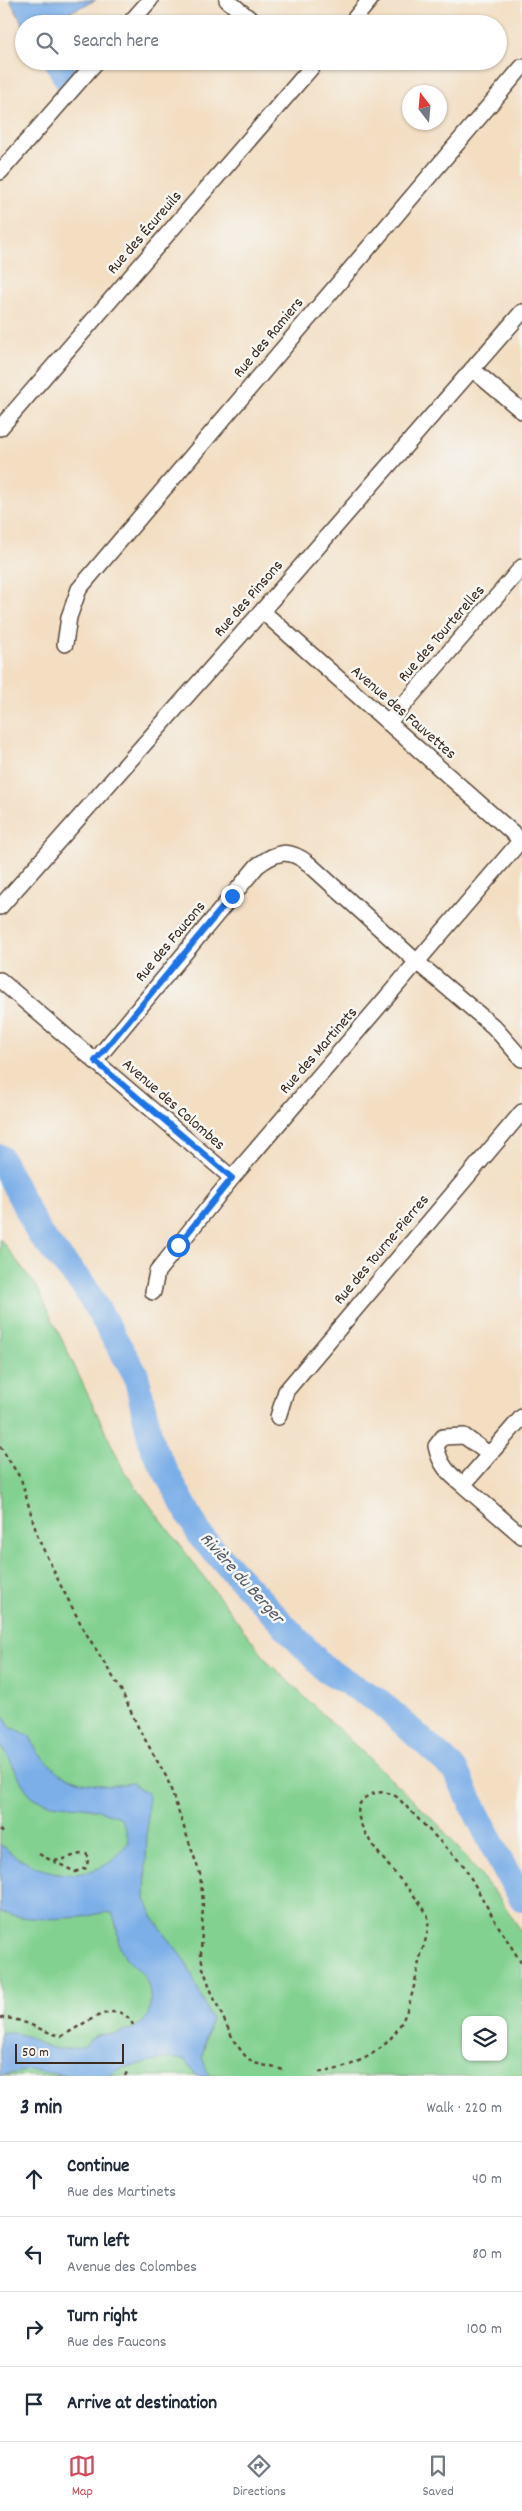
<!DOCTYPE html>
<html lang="en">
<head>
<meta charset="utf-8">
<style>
	body { margin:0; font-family:Dekko,sans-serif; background:#f2f2f3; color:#1f2937 }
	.controls { position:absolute; right:15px; bottom:15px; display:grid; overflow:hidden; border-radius:10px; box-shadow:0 1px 4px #0004 }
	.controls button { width:45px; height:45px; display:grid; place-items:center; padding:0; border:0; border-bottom:1px solid #e0e1e3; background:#fff; color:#1f2937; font:25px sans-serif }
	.compass { position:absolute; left:402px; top:85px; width:45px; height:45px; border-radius:50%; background:#fff; box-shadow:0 1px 4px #0004; rotate:344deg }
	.scale { position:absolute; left:15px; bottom:12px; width:109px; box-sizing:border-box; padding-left:5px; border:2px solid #3b2a1e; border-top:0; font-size:14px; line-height:18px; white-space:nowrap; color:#3b2a1e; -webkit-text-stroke:4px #f6f6f2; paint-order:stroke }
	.stop { position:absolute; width:15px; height:15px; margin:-11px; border:4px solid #1a73e8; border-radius:50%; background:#fff }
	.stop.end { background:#1a73e8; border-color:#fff; box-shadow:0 1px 5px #0008 }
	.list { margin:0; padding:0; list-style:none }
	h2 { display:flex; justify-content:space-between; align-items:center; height:65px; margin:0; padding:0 20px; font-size:21px }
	h2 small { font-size:16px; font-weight:400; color:#747a83 }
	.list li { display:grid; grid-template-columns:32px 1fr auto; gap:15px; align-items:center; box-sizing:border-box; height:75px; padding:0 20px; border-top:1px solid #e0e1e3 }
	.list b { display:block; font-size:19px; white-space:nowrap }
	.list p { margin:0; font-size:16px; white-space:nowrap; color:#747a83 }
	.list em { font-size:16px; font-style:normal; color:#747a83 }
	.icon { flex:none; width:28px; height:28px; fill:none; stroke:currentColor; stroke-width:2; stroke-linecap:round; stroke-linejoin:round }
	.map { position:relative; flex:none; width:522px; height:2076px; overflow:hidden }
	.search { position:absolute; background:#fff; box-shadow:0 1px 4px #0004; left:15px; right:15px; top:15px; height:55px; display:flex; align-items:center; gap:12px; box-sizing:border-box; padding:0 18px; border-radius:28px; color:#747a83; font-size:19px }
	.sheet { height:365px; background:#fff }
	nav { display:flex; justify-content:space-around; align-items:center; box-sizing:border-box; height:70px; border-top:1px solid #e0e1e3; background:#fff; font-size:14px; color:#747a83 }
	nav a { display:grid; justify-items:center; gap:2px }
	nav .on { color:#d1495b }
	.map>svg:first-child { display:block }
	.green { fill:#83d191; stroke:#5f7e58; fill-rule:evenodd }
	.water { fill:#7cafe8; stroke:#5c6c83 }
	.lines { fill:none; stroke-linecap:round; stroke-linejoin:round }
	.river { stroke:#7cafe8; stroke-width:26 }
	.minor-casing { stroke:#574537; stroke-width:18 }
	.path { stroke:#574537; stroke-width:2.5; stroke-dasharray:4 4; stroke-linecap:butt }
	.minor { stroke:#fff; stroke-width:15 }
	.route { stroke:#1a73e8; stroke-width:6 }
	.labels { text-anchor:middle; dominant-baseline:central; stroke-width:5; stroke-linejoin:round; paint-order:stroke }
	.street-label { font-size:16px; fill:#3b2a1e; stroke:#f6f6f2 }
	.water-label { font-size:18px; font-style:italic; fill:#525965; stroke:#f6f6f2 }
</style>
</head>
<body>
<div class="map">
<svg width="522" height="2076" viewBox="0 0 522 2076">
	<rect width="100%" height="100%" fill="#f6f6f2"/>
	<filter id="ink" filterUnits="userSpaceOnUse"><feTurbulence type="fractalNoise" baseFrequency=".02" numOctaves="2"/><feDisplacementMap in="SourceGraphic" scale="10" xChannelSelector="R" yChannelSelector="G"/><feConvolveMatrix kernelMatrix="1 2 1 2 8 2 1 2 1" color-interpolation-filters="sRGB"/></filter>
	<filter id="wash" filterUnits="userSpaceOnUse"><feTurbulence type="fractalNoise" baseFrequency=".0096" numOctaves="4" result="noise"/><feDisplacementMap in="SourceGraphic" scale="20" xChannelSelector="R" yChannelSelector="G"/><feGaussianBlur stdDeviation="1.12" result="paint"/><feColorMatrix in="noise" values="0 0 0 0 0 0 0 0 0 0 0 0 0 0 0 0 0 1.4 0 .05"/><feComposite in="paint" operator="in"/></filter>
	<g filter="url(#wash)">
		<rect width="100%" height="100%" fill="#f3dec2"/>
		<!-- green -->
		<path class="green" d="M0,1239L37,1287L124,1471L268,1662L439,1825L500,1899L522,1932V2076H0ZM466,2020H503V2057H466Z"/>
		<!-- water -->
		<path class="water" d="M10,0H96L52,20L49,24H24V27Z
			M0,1710L10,1727L29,1735L39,1754L59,1773L83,1782L109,1786L132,1783L148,1794L145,1899L156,1922L187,1964L211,2019L202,2057L209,2076H197L186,2060L168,2058L122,2068L108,2076H70L29,2070L0,2076V2033C28,2032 26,2038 49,2047C60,2051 74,2048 85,2046C98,2027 105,2038 122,2032C129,2030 140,2026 145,2020C153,2009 151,1986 144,1976C138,1968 127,1962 123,1953C115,1941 120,1929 112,1913C101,1911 93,1916 82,1917C54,1919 27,1921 0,1912V1844C28,1870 72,1885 107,1864C115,1860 122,1849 129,1842L126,1829L120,1817C110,1814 100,1810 90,1808C73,1805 45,1807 32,1796C18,1783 15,1762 0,1747Z"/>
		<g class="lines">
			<!-- river -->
			<path class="river" d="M57,61L69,83
				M0,1157L40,1235L84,1286L136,1375L152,1446L201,1537L325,1669L380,1702L455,1770L503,1866L522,1898"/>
		</g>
	</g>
	<g filter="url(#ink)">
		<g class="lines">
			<defs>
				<path id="minor" d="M227,0L256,24
					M129,24L150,0
					M350,24L370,0
					M0,172L97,61
					M472,369L522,411
					M0,428L317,61
					M262,611L522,841
					M65,644L69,617L79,589L522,67
					M388,723L522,567
					M0,907L262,611L522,312
					M0,980L232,1178
					M95,1061L257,866C277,851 289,848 309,864L418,963L494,1027L522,1059
					M153,1292L157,1272L232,1178L522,839
					M278,1417L286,1391L522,1112
					M522,1417L463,1485L522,1536
					M463,1485C448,1473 440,1465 436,1446L443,1437L464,1436L489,1454"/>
			</defs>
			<!-- minor casing -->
			<use href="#minor" class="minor-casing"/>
			<!-- path -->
			<path class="path" d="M0,1446L21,1479L38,1538L61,1586L84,1630L121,1690L139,1729L167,1778L200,1874L203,1902L201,1954L203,1968L213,1996L234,2041L246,2057L254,2063L284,2070
				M0,1830L5,1834
				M39,1854C51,1861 63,1865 75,1872L86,1868L89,1857L86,1854C75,1853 64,1861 52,1861
				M0,2018C23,2017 40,2032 62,2036C81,2027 118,1994 133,2025
				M319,2072C334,2071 346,2067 359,2061C404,2040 410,2007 419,1962C422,1949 430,1932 428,1918C424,1895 322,1813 372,1794C382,1791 388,1792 397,1797L464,1866L494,1919L522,1964
				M125,2076L128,2070"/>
			<!-- minor -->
			<use href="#minor" class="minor"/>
		</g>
	</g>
	<g class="lines" filter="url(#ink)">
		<!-- route -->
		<path class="route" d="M178,1245L232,1178L95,1061L232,896"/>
	</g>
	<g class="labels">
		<!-- street labels -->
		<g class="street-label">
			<text transform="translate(145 233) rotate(-49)">Rue des Écureuils</text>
			<text transform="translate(269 338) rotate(-50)">Rue des Ramiers</text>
			<text transform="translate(249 599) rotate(-49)">Rue des Pinsons</text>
			<text transform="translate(442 634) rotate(-49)">Rue des Tourterelles</text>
			<text transform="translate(403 713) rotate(41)">Avenue des Fauvettes</text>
			<text transform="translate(171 942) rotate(-50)">Rue des Faucons</text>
			<text transform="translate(319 1051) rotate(-49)">Rue des Martinets</text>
			<text transform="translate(173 1105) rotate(41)">Avenue des Colombes</text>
			<text transform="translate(382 1250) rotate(-50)">Rue des Tourne-Pierres</text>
		</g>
		<!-- water labels -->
		<g class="water-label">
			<text transform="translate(241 1579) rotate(48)">Rivière du Berger</text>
		</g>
	</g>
</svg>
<div class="controls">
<button><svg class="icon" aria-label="layers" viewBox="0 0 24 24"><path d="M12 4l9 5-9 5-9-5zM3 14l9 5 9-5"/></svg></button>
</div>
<svg class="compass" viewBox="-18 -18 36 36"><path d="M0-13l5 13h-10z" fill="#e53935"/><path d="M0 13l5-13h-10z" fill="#747a83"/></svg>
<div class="scale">50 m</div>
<div class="stop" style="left:178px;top:1245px"></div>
<div class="stop end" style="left:232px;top:896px"></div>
<div class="search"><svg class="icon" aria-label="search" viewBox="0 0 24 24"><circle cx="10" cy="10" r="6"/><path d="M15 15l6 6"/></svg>Search here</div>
</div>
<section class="sheet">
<h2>3 min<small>Walk · 220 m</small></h2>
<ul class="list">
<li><svg class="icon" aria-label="ahead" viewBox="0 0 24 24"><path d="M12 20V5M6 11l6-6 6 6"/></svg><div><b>Continue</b><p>Rue des Martinets</p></div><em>40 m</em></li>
<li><svg class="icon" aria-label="left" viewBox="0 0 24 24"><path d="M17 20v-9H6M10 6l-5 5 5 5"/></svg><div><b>Turn left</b><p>Avenue des Colombes</p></div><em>80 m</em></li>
<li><svg class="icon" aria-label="right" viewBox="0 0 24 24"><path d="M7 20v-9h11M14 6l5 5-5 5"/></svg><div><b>Turn right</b><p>Rue des Faucons</p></div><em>100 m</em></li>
<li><svg class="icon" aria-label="arrive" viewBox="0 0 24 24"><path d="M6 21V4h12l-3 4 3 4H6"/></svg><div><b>Arrive at destination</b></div></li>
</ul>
</section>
<nav>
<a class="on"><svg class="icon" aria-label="map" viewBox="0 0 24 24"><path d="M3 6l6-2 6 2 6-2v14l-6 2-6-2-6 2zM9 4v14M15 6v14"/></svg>Map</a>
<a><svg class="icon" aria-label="directions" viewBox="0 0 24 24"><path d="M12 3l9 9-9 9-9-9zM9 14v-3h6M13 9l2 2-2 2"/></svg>Directions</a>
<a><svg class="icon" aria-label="saved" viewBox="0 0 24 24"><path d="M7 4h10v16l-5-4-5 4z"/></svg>Saved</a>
</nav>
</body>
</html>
